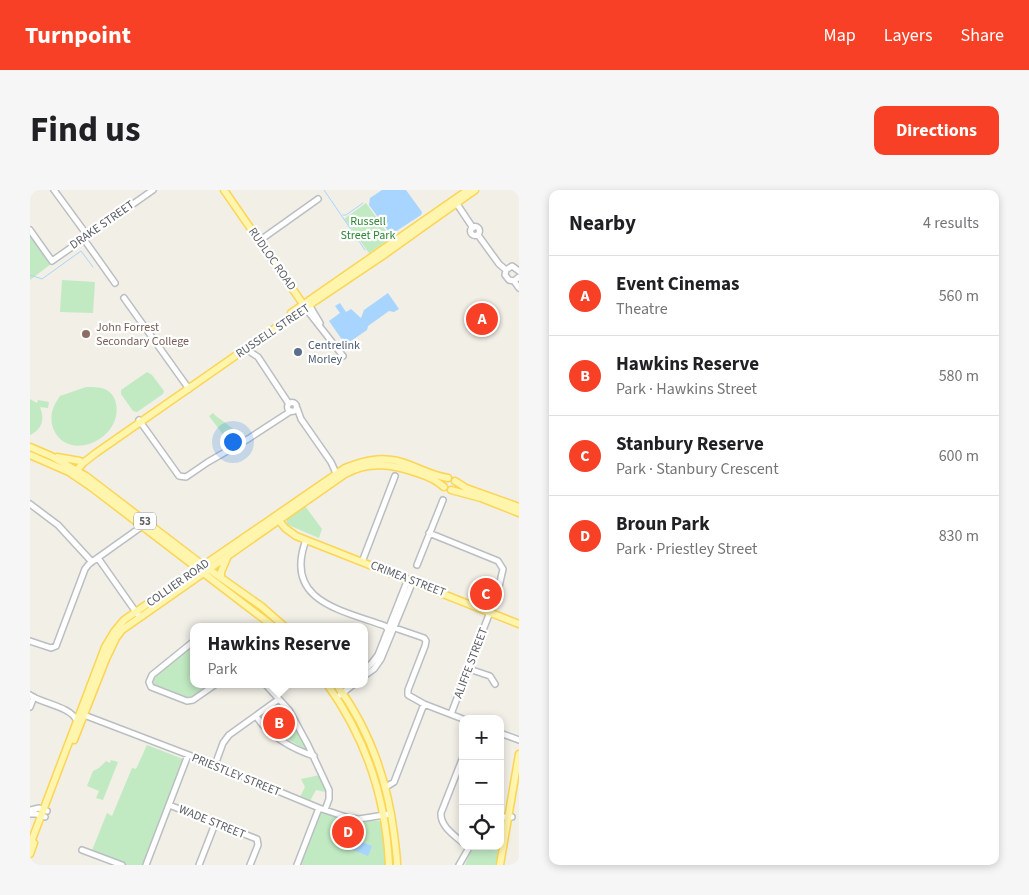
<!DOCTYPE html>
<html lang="en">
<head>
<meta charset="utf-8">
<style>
	body { margin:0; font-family:"Source Sans 3",sans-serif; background:#f6f6f6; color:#202124 }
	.controls { position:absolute; right:15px; bottom:15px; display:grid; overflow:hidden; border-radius:10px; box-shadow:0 2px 8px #0003 }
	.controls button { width:45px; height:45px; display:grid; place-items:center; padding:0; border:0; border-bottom:1px solid #e0e0e0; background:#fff; color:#202124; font:25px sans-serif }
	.you { position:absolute; left:202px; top:251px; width:18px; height:18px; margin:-12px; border:4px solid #fff; border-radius:50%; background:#1a73e8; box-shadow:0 0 0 8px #1a73e833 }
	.badge { display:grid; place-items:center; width:32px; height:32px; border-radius:50%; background:#f74026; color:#fff; font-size:16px; font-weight:700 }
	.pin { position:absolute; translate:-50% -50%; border:2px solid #fff; box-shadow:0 1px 5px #0006 }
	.popup { position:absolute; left:160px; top:433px; width:178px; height:65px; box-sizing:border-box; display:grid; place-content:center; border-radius:10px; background:#fff; filter:drop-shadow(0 1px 4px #0005); font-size:16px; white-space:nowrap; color:#757577 }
	.popup b { font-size:19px; color:#202124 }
	.popup::after { content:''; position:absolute; left:50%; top:100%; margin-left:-10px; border:10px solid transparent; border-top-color:#fff }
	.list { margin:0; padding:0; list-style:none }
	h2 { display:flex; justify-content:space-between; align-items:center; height:65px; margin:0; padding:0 20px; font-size:21px }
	h2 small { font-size:16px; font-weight:400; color:#757577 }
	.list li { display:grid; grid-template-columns:32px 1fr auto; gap:15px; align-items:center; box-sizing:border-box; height:80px; padding:0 20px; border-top:1px solid #e0e0e0 }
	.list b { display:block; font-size:19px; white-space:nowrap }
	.list p { margin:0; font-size:16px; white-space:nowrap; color:#757577 }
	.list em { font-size:16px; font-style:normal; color:#757577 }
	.icon { flex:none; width:28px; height:28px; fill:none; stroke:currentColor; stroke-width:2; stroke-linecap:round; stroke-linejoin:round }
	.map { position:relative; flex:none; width:489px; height:675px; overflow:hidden; border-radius:10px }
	header { display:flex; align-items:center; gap:30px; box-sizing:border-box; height:70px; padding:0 25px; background:#f74026; color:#fff }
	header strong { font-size:24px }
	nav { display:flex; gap:28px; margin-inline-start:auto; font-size:18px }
	.intro { display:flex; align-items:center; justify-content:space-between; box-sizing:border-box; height:120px; padding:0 30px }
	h1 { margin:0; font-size:35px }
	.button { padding:12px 22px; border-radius:10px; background:#f74026; color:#fff; font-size:18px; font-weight:700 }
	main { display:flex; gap:30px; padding:0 30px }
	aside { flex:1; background:#fff; border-radius:10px; box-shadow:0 2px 8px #0003 }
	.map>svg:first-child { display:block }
	.green { fill:#c1eac3 }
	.water { fill:#a8d5ff }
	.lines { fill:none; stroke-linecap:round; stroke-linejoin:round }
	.stream { stroke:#a8d5ff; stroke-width:1 }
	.minor-casing { stroke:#babec3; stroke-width:8 }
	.major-casing { stroke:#fcd554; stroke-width:9 }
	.minor { stroke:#fff; stroke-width:5 }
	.major { stroke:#fff5ad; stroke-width:6 }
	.education-dot { fill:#8d6e63; stroke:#fff; stroke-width:2 }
	.service-dot { fill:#5c6f8a; stroke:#fff; stroke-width:2 }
	.labels { text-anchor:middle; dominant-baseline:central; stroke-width:4.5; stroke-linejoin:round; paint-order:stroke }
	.shield { fill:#fff; stroke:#8e9095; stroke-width:1 }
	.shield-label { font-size:11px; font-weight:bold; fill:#5d6168 }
	.park-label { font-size:12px; fill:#2e8636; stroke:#fff }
	.street-label { font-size:12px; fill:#5d6168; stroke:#fff }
	.education-label { font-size:12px; fill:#785e54; stroke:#fff; text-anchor:start }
	.service-label { font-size:12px; fill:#4e5e75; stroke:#fff; text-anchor:start }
</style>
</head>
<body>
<header>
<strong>Turnpoint</strong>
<nav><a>Map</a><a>Layers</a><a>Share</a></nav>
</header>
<div class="intro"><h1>Find us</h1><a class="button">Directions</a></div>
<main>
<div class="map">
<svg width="489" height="675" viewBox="0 0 489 675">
	<rect width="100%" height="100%" fill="#f1efe6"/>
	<!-- green -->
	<path class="green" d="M336,13L361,48L339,63L314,29Z
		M0,45L21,74L0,90Z
		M32,90L65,92L63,123L30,122Z
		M117,182L122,185L134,201L133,204L107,222L103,221L91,204V200Z
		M56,197C69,197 80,197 85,210C97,248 37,275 23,238C19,225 23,216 30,206Z
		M0,209L7,213L8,210L19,212L18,218L10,217C15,229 12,240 0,245Z
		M183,223L186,226L214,247L201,255L179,226Z
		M275,316L292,339L289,348L256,334L257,329Z
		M452,391L466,397L458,414L448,411Z
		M164,454V494H179L162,506L157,507L123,494L124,487Z
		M249,515L257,521L278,561L239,538L230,527Z
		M117,555L153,569V571L113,675H92L61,663L77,623L82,626L102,578L106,579Z
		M81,570L88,572L73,610L66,608L69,601L57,596L63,581L69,578L76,571L80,573Z
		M290,585L297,605L295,602L286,600L280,611L270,607L275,597L271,589Z
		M290,622L318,631H351L354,634L357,675H269Z
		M470,630L477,631L468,675H435L441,661L445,656H470Z"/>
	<!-- water -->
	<path class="water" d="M352,0H376L392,22L391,25L365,42H359L339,15L340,8Z
		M358,103L369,119L364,122L359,121L338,136L337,140L318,153L315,154L299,131L310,123L305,116L310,113L316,122L321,119L331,128L334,120Z
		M320,647L342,656L338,666L316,657Z"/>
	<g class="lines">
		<!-- stream -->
		<path class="stream" d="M294,0L335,60
			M313,25H316L333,13
			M0,85L12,89L51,61L63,77"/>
		<defs>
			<path id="minor" d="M24,0L57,45
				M425,11L443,38
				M440.5 41a4.5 4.5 0 1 1 9 0a4.5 4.5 0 1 1-9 0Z
				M0,40L22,71L123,0
				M448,45L469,74L476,80
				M53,48L85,93
				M229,51L288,9
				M476,80L475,85L479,90L484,91L489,87
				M476,80L482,76L489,81
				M484,91L489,98
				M94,108L159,199
				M278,113L290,133
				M273,115L313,166
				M216,159L228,167L259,214
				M257.5 217a4.5 4.5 0 1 1 9 0a4.5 4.5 0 1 1-9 0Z
				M267,218L271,229L301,272L306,283L310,284
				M109,230L149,286L156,287L178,272L218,249L261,221
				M0,314L28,335L62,372
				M399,343L468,371L473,379L468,401L421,524
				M276,350C253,411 311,420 355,436L358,439
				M68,368L108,425
				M332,372L365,286
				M387,375L413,310
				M365,438L394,448L396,451L395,456L378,500V505L394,514L433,529
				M0,451L21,458L26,456L55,379L59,374L111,337
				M164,451L122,485L119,492L121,497L157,511L163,510L186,494
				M439,479L460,486L465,494
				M334,480L341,474L348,465L378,389
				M334,486L344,479L351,469L383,391
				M235,494L259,520L278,555L299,600V609L295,620
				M0,505C13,514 40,516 47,531
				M310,505L324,494
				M0,517L4,507
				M54,525L185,575L289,618L319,628L329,629L361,624
				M226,526C238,545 262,559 284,566
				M470,543L489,550
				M433,567L411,623C410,636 424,645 433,653
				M185,575L193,553L199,545L249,509
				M356,597L364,592L394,514
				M139,615L227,649L228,655L220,675
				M0,620L9,618L17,621
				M0,624H6L15,627
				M470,627H482
				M52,660L92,675
				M116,675L158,565
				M169,675L185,634
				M267,675L289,618
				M429,675L440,656"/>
			<path id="major" d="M194,0L273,114
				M261,123L438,0
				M0,257L21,266L56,286L170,373L231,416L255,437
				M0,265L39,282L61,297L244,437
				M27,267L50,271
				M43,285L53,273L66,263L254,132L351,67L445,0
				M425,291L436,298L489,317
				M421,300L451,308L489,323
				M247,328L255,338L266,346L489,434
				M191,388V382L197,368
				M297,494C336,548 356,609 359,675
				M306,494C339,538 357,589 364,644C365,654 367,665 367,675
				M44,550L76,469L86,448L92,440L315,284C339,271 362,274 387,283C397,286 406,290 414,297
				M0,655L75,457L84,442L94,430L315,278C337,269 357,265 380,275C393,280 404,286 418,288
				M0,664L4,653
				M470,675L489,564"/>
		</defs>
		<!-- minor casing -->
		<use href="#minor" class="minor-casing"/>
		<!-- major casing -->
		<use href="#major" class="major-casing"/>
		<!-- minor -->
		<use href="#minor" class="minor"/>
		<!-- major -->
		<use href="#major" class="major"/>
	</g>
	<!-- markers -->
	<circle class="education-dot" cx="56" cy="144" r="5"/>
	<circle class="service-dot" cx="268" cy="162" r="5"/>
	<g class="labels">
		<!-- shield labels -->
		<rect class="shield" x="104" y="322.5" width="22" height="17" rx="4"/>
		<g class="shield-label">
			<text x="115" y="331">53</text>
		</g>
		<!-- park labels -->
		<g class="park-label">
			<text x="338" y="31">Russell<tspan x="338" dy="14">Street Park</tspan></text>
		</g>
		<!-- street labels -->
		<g class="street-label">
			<text transform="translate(72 35) rotate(-35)">DRAKE STREET</text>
			<text transform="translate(242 69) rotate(55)">RUDLOC ROAD</text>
			<text transform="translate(243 141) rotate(-34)">RUSSELL STREET</text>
			<text transform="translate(378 389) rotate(21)">CRIMEA STREET</text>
			<text transform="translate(148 393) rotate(-35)">COLLIER ROAD</text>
			<text transform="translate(441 473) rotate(-69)">ALIFFE STREET</text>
			<text transform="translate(206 585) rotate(22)">PRIESTLEY STREET</text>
			<text transform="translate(182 632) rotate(22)">WADE STREET</text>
		</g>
		<!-- education labels -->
		<g class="education-label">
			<text x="66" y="137">John Forrest<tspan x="66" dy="14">Secondary College</tspan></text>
		</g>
		<!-- service labels -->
		<g class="service-label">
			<text x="278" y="155">Centrelink<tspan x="278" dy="14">Morley</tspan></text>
		</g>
	</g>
</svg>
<div class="controls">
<button>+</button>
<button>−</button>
<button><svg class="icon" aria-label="locate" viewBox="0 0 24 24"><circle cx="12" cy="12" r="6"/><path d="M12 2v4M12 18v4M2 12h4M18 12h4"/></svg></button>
</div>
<div class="you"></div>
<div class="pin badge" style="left:452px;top:129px">A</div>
<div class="pin badge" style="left:249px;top:533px">B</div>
<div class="popup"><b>Hawkins Reserve</b>Park</div>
<div class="pin badge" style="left:456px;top:404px">C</div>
<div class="pin badge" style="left:318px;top:642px">D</div>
</div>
<aside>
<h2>Nearby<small>4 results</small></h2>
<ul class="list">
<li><span class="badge">A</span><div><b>Event Cinemas</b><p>Theatre</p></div><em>560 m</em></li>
<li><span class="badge">B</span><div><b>Hawkins Reserve</b><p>Park · Hawkins Street</p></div><em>580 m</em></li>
<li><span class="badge">C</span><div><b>Stanbury Reserve</b><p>Park · Stanbury Crescent</p></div><em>600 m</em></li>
<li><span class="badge">D</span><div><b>Broun Park</b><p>Park · Priestley Street</p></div><em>830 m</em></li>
</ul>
</aside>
</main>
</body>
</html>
